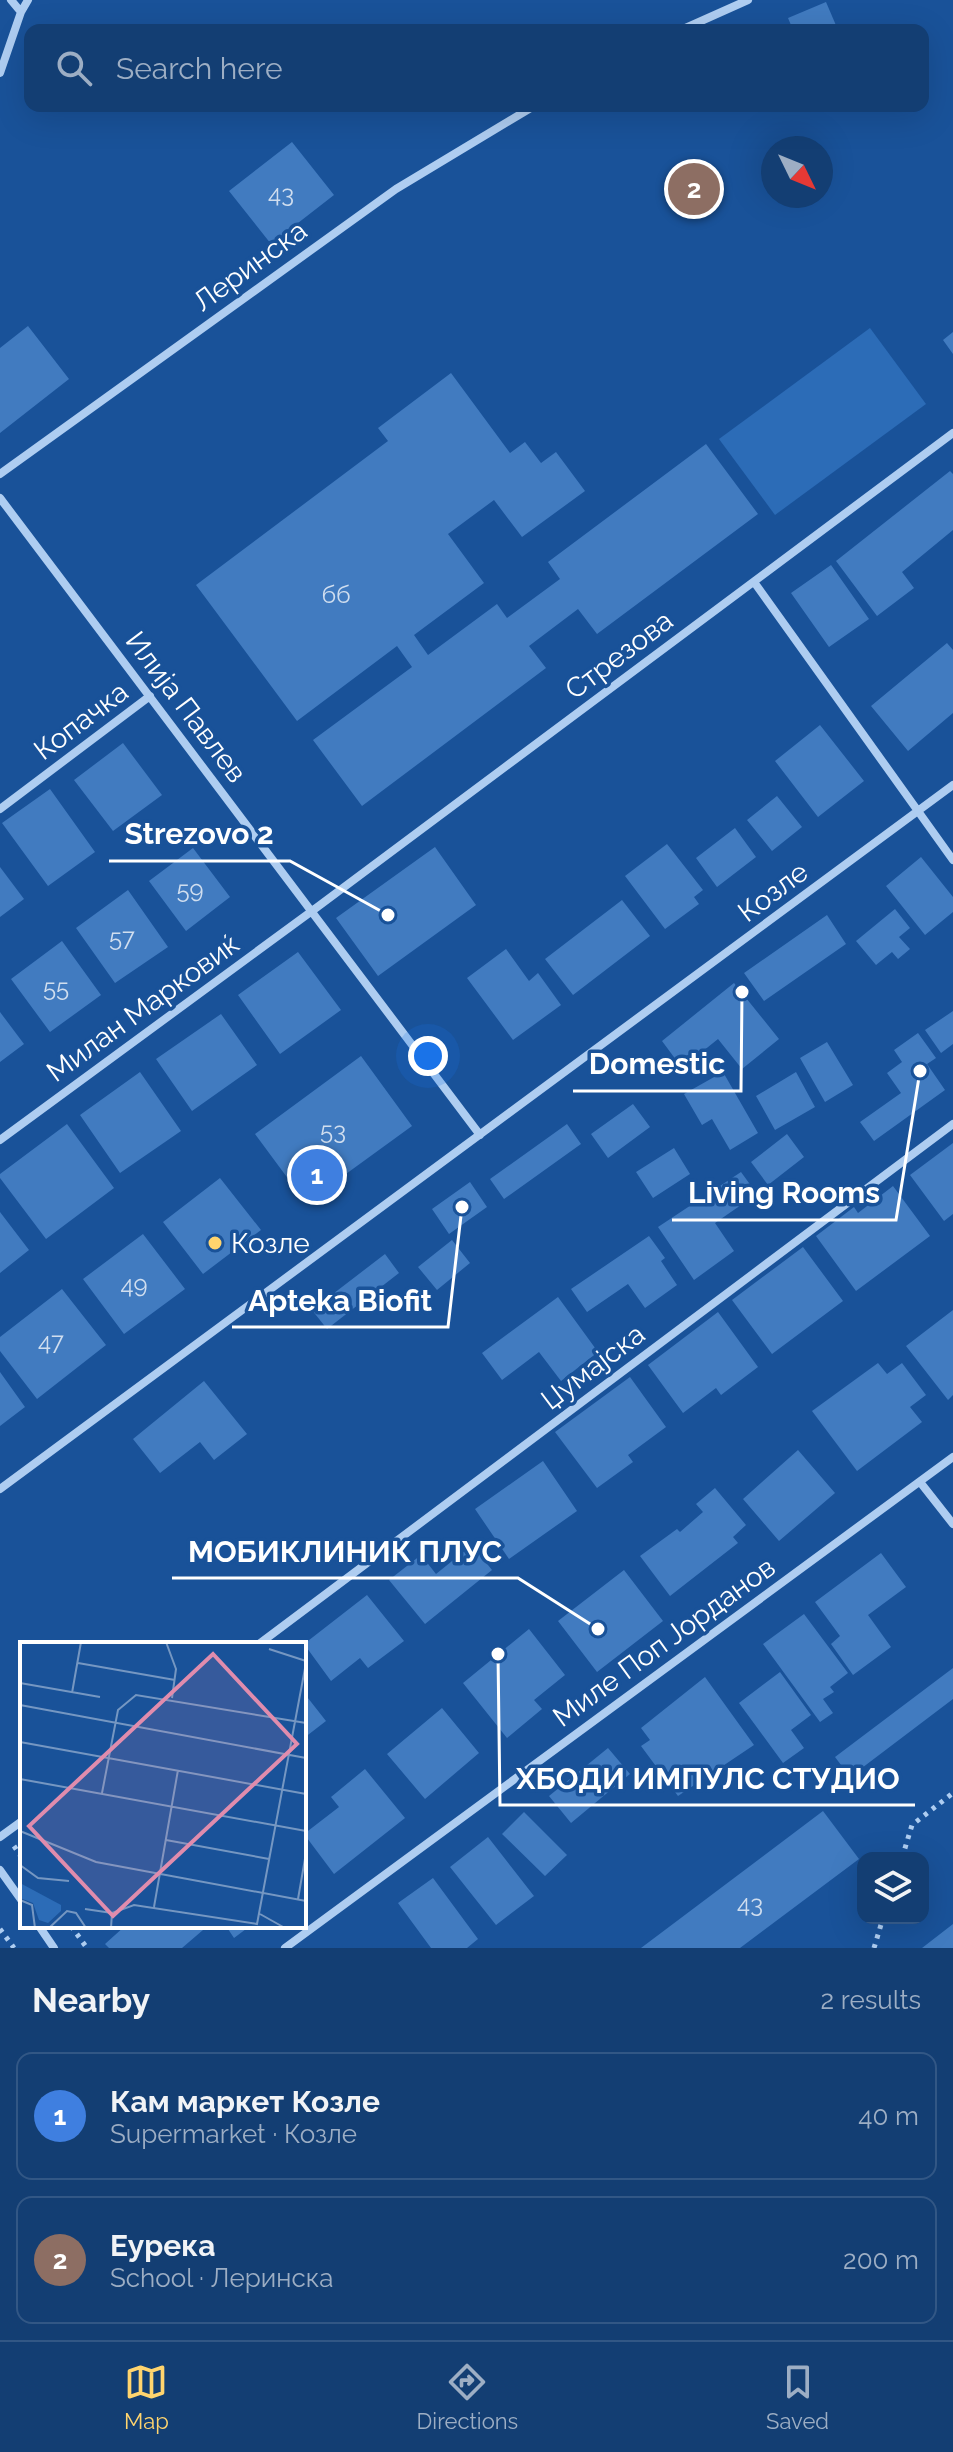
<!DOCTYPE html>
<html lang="en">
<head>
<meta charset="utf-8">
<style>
	body { margin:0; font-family:Raleway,sans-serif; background:#1c4578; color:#f1f3f6 }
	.controls { position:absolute; right:24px; bottom:24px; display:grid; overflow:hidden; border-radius:16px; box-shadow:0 8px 32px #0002 }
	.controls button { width:72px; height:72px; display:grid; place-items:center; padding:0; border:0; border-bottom:2px solid #325785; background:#133e73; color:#f1f3f6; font:40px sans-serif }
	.compass { position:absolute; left:761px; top:136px; width:72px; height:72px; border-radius:50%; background:#133e73; box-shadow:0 8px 32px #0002; rotate:133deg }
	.you { position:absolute; left:428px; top:1056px; width:28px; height:28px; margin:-20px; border:6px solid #fff; border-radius:50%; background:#1a73e8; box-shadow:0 0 0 12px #1a73e833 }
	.badge { display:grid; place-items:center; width:52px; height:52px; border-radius:50%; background:#ffd46e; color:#fff; font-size:26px; font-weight:700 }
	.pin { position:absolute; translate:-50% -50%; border:4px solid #fff; box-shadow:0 2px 8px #0006 }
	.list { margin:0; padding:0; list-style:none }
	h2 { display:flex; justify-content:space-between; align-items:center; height:104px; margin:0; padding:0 32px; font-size:34px }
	h2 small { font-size:26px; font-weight:400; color:#9daec4 }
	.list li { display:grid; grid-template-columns:52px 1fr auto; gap:24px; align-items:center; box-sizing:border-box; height:128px; margin:0 16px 16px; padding:0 16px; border:2px solid #325785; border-radius:16px }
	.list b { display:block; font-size:30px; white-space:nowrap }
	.list p { margin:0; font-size:26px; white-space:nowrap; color:#9daec4 }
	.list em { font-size:26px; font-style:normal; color:#9daec4 }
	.icon { flex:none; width:44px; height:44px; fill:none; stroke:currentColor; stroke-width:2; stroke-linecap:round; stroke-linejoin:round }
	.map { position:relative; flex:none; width:953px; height:1948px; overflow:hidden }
	.search { position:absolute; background:#133e73; box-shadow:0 8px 32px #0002; left:24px; right:24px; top:24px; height:88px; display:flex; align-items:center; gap:20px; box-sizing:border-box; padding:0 28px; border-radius:16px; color:#9daec4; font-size:30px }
	.sheet { height:392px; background:#133e73 }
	nav { display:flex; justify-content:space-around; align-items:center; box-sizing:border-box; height:112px; border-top:2px solid #325785; background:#133e73; font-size:22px; color:#9daec4 }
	nav a { display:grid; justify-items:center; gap:4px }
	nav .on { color:#ffd46e }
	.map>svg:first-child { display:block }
	.green { fill:#2c6cb7 }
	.building { fill:#417bc0 }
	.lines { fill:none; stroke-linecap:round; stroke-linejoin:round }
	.path { stroke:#aecdf1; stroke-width:5; stroke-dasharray:4 6; stroke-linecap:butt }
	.minor { stroke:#aecdf1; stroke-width:8 }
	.poi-dot { fill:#ffd46e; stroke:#195299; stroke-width:3 }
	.labels { text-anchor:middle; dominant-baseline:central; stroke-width:7; stroke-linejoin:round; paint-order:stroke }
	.number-label { font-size:24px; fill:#d0deef }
	.street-label { font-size:28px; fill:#fff; stroke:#195299 }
	.poi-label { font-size:28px; fill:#fff; stroke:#195299; text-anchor:start }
	.inset-road { fill:none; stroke:#7597c2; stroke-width:2 }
	.view { fill:#e08cad; fill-opacity:0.15; stroke:#e08cad; stroke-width:4 }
	.inset-edge { fill:none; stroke:#fff; stroke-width:4 }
	.leader { fill:none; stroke:#fff; stroke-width:3 }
	.callout-dot { fill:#fff; stroke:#195299; stroke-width:3 }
	.callout-label { font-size:30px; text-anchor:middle; font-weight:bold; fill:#fff; stroke:#195299; stroke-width:7; stroke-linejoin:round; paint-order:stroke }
</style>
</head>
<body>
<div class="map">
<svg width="953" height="1948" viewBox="0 0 953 1948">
	<rect width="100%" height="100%" fill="#195299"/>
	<!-- green -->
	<path class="green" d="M870,328L926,404L775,515L719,439Z"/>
	<!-- building -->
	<path class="building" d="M826,2L838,30H793L788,18Z
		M292,142L334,195L271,244L229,191Z
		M28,326L69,379L0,433V348Z
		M953,332V354L943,340Z
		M451,373L510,453L525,442L541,463L556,452L585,491L522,537L494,500L448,534L484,583L414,635L428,655L497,604L507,618L560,579L548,562L706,444L758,514L597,634L578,609L529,646L546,668L362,806L313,740L412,667L397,646L297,721L196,585L388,441L378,428Z
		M950,471L953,474V530L902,572L914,588L877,616L836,561Z
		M831,565L869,619L829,647L791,593Z
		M947,643L953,650V713L908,751L871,706Z
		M820,725L864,781L818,817L775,761Z
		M123,743L162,795L113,831L74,780Z
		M50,789L95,852L48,886L2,823Z
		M777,796L802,827L772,851L747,820Z
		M735,828L756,857L717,887L696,858Z
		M667,844L703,890L694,897L699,904L665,929L625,876Z
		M435,847L476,905L378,976L336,918Z
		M193,848L230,897L186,931L149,881Z
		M921,857L953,897V912L925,935L886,886Z
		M0,867L24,899L0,917Z
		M128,890L168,947L115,983L76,928Z
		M622,900L650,936L573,995L545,959Z
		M895,909L910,928L899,937L910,949L898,959L892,952L876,965L856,941Z
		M827,915L846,944L764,1001L744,973Z
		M62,941L101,995L50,1032L11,979Z
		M506,949L529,981L538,973L561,1005L513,1040L467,978Z
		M298,952L341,1010L280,1054L238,995Z
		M734,983L779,1039L742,1069L718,1039L682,1068L662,1041Z
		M953,1011V1044L941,1053L925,1030Z
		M0,1012L24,1044L0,1062Z
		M221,1014L257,1065L192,1111L156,1059Z
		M918,1033L936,1058L927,1064L945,1090L874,1141L860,1122L901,1093L887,1073L902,1062L894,1050Z
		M827,1042L853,1085L825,1102L800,1058Z
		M361,1056L412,1126L306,1203L255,1134Z
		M140,1072L181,1131L120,1173L80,1115Z
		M723,1072L758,1133L730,1150L712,1119L702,1125L684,1094Z
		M796,1072L815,1107L775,1130L756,1096Z
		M633,1104L650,1127L608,1158L591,1134Z
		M67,1124L114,1188L46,1239L0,1178V1174Z
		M567,1124L581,1144L504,1199L490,1179Z
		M787,1134L804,1157L768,1185L751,1162Z
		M953,1143V1214L944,1221L910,1175Z
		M674,1148L690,1174L653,1198L636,1172Z
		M741,1172L757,1194L715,1223L734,1251L694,1280L658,1227Z
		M220,1178L261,1230L203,1274L163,1222Z
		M470,1182L487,1207L449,1234L432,1209Z
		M893,1186L930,1236L856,1291L816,1236L854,1207L858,1213Z
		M0,1212L29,1250L0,1273Z
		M143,1234L185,1289L124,1334L83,1279Z
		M649,1236L665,1258L661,1261L677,1285L645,1308L628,1284L587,1312L571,1289Z
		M452,1240L470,1263L437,1290L418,1267Z
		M803,1247L843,1301L772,1354L732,1300Z
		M385,1254L399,1273L327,1329L312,1310Z
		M62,1289L106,1345L37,1399L0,1351V1337Z
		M558,1297L598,1352L561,1381L539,1352L502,1380L482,1353Z
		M953,1310V1395L948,1400L906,1346Z
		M718,1312L758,1367L721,1395L716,1388L683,1413L648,1365Z
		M878,1363L887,1374L902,1363L926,1395L910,1407L922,1422L857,1471L812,1411Z
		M0,1372L25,1407L0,1426Z
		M630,1377L666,1427L628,1455L633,1462L597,1488L555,1432Z
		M204,1381L247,1434L214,1460L200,1442L160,1473L133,1439Z
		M798,1450L835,1493L779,1541L743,1499Z
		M543,1461L577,1511L509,1559L475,1509Z
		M715,1488L746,1525L733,1537L738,1543L670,1596L640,1556L677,1529L680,1532L703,1512L696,1504Z
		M472,1545L492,1570L425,1624L389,1580L421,1555L436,1574Z
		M881,1553L906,1587L868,1615L891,1647L853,1675L831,1644L840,1636L815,1602Z
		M624,1570L663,1621L597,1672L558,1621Z
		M367,1595L404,1641L368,1668L360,1658L331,1681L304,1644Z
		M804,1614L848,1673L830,1687L834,1692L823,1699L833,1713L820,1722L763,1644Z
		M529,1629L565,1675L534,1700L542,1709L507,1738L463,1683Z
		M953,1668V1699L850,1777L835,1757Z
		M780,1672L811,1715L791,1730L804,1748L783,1763L739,1703Z
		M705,1677L754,1745L678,1796L641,1746L650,1740L641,1728Z
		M304,1693L326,1721L304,1738Z
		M442,1708L479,1753L425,1799L387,1754Z
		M608,1748L630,1774L571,1823L549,1796Z
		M365,1769L405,1818L334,1874L304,1834L339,1807L331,1797Z
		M823,1811L859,1859L740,1948H641Z
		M524,1812L567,1855L545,1876L502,1834Z
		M488,1837L534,1896L496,1925L450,1867Z
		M433,1878L478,1939L467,1948H431L398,1903Z
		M953,1924V1948H922Z
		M125,1926H200L203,1930L182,1948H109L105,1944Z
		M226,1926H250L234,1938Z"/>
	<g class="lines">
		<!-- path -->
		<path class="path" d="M14,1846L22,1858
			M902,1858L912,1825L953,1793
			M71,1926L87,1948
			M0,1929L14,1948
			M874,1948L883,1918"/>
		<!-- minor -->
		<path class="minor" d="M21,12L28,0
			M681,30L748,0
			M0,73L21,12L11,0
			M0,474L396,189L534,106
			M0,498L480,1135
			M754,582L953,860
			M0,809L150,696
			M0,1140L312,911L953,433
			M920,1482L953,1524
			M0,1489L953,785
			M259,1644L953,1124
			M0,1837L22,1821
			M0,1870L22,1901
			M39,1926L54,1948
			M285,1948L953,1457"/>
	</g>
	<!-- markers -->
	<circle class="poi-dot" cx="215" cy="1243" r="8"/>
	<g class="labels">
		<!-- number labels -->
		<g class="number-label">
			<text x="281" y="193">43</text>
			<text x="336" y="594">бб</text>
			<text x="190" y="889">59</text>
			<text x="122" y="937">57</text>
			<text x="56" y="987">55</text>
			<text x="333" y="1130">53</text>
			<text x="134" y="1284">49</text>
			<text x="51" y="1341">47</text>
			<text x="750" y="1903">43</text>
		</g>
		<!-- street labels -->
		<g class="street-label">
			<text transform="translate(250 266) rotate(-36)">Леринска</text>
			<text transform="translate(619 655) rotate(-37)">Стрезова</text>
			<text transform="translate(186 707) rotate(53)">Илија Павлев</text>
			<text transform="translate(81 721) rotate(-37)">Копачка</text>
			<text transform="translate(773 892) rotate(-37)">Козле</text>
			<text transform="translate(143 1008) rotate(-36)">Милан Марковиќ</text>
			<text transform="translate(593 1367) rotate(-37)">Џумајска</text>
			<text transform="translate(664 1642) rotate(-36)">Миле Поп Јорданов</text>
		</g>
		<!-- poi labels -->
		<g class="poi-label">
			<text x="231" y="1243">Козле</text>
		</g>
	</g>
	<!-- overview -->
	<g transform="translate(20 1642)">
		<rect width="286" height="286" fill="#195299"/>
		<path d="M0,241L41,263V269L28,281L19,278L13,261L0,256Z" fill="#2c6cb7"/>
		<path class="inset-road" d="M146,0L156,27L152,56M249,7L286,19M58,21L155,38M0,41L80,55M52,51L61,0M0,63L286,116M0,100L286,152M0,137L286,189M82,151L98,68L116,53L286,81M0,189L76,220L286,259M146,198L249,217M0,223L18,236L49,239M278,257L286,211M0,258L12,263L15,286M134,265L158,128M65,267L92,271M240,272L265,286M29,286L47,269L56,271L66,286M91,286L92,271L114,263L237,282L286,21"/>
		<path class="view" d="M193,12L277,102L93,274L9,184Z"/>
		<rect width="286" height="286" class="inset-edge"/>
	</g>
	<!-- callouts -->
	<path class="leader" d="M388 915L290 861H109M742 992L741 1091H573M920 1071L896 1220H672M462 1207L448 1327H232M598 1629L518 1578H172M498 1654L500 1805H915"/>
	<g class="callout-dot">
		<circle cx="388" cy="915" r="8"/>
		<circle cx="742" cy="992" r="8"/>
		<circle cx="920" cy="1071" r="8"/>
		<circle cx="462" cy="1207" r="8"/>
		<circle cx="598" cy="1629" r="8"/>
		<circle cx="498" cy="1654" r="8"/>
	</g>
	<g class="callout-label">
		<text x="199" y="844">Strezovo 2</text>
		<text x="657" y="1074">Domestic</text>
		<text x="784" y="1203">Living Rooms</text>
		<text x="340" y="1311">Apteka Biofit</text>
		<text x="345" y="1562">МОБИКЛИНИК ПЛУС</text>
		<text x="708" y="1789">ХБОДИ ИМПУЛС СТУДИО</text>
	</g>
</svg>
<div class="controls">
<button><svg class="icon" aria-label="layers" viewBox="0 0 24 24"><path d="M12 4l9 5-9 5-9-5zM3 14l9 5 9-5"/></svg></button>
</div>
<svg class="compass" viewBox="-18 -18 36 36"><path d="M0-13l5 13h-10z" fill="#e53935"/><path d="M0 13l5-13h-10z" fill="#9daec4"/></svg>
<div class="you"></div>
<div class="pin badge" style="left:317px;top:1175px;background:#3f7fe0">1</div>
<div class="pin badge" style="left:694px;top:189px;background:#8d6e63">2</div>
<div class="search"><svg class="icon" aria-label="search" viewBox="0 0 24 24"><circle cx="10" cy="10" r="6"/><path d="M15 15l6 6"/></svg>Search here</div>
</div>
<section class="sheet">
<h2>Nearby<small>2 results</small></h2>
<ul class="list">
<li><span class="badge" style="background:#3f7fe0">1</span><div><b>Кам маркет Козле</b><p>Supermarket · Козле</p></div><em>40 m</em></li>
<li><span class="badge" style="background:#8d6e63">2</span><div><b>Еурека</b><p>School · Леринска</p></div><em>200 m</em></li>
</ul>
</section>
<nav>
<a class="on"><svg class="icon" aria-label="map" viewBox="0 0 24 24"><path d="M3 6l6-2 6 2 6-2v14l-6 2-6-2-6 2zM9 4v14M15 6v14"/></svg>Map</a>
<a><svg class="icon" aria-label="directions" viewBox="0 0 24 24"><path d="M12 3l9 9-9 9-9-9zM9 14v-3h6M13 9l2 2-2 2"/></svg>Directions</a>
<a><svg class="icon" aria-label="saved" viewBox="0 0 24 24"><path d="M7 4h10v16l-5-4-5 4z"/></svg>Saved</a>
</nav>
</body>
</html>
